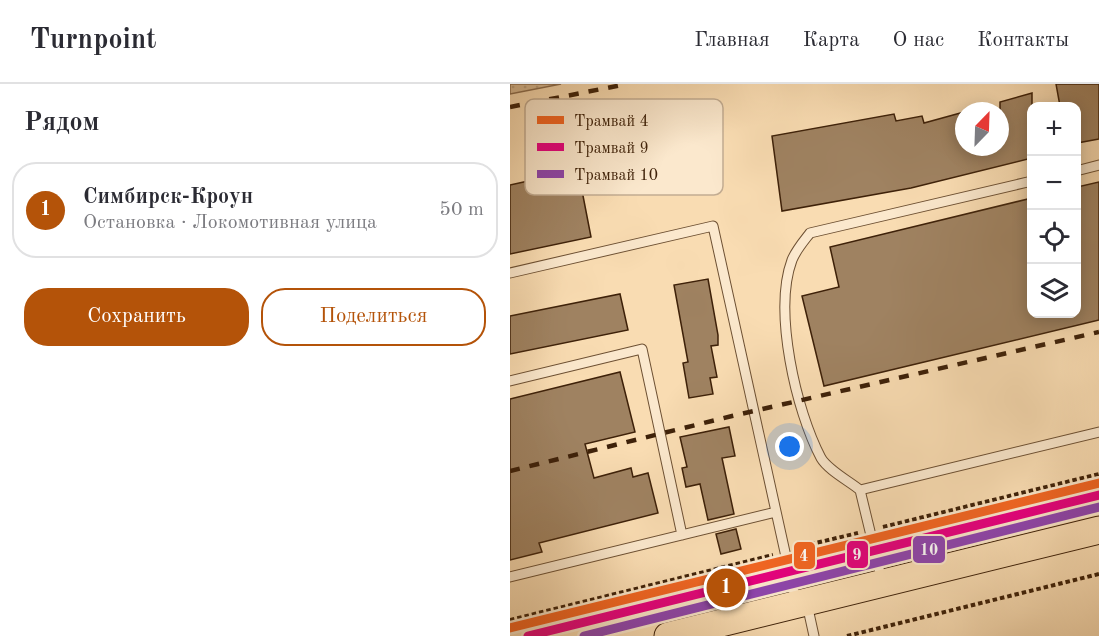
<!DOCTYPE html>
<html lang="ru">
<head>
<meta charset="utf-8">
<style>
	body { margin:0; font-family:"Old Standard TT",serif; background:#f2f2f3; color:#2b2b33 }
	.controls { position:absolute; right:18px; top:18px; display:grid; overflow:hidden; border-radius:12px; box-shadow:0 3px 15px #0003 }
	.controls button { width:54px; height:54px; display:grid; place-items:center; padding:0; border:0; border-bottom:2px solid #e1e1e2; background:#fff; color:#2b2b33; font:30px sans-serif }
	.compass { position:absolute; left:445px; top:18px; width:54px; height:54px; border-radius:50%; background:#fff; box-shadow:0 3px 15px #0003; rotate:23deg }
	.you { position:absolute; left:280px; top:363px; width:21px; height:21px; margin:-15px; border:4px solid #fff; border-radius:50%; background:#1a73e8; box-shadow:0 0 0 9px #1a73e833 }
	.badge { display:grid; place-items:center; width:39px; height:39px; border-radius:50%; background:#b45309; color:#fff; font-size:20px; font-weight:700 }
	.pin { position:absolute; translate:-50% -50%; border:3px solid #fff; box-shadow:0 2px 6px #0006 }
	.list { margin:0; padding:0; list-style:none }
	h2 { display:flex; justify-content:space-between; align-items:center; height:78px; margin:0; padding:0 24px; font-size:26px }
	h2 small { font-size:20px; font-weight:400; color:#7c7c81 }
	.list li { display:grid; grid-template-columns:39px 1fr auto; gap:18px; align-items:center; box-sizing:border-box; height:96px; margin:0 12px 12px; padding:0 12px; border:2px solid #e1e1e2; border-radius:24px }
	.list b { display:block; font-size:22px; white-space:nowrap }
	.list p { margin:0; font-size:20px; white-space:nowrap; color:#7c7c81 }
	.list em { font-size:20px; font-style:normal; color:#7c7c81 }
	.actions { display:flex; gap:12px; padding:18px 24px }
	.actions a { flex:1; padding:14px 0; border:2px solid #b45309; border-radius:24px; text-align:center; font-size:21px; color:#b45309 }
	.actions .main { background:#b45309; color:#fff }
	.icon { flex:none; width:33px; height:33px; fill:none; stroke:currentColor; stroke-width:2; stroke-linecap:round; stroke-linejoin:round }
	.map { position:relative; flex:none; width:589px; height:552px; overflow:hidden }
	header { display:flex; align-items:center; gap:36px; box-sizing:border-box; height:84px; padding:0 30px; background:#fff; border-bottom:2px solid #e1e1e2 }
	header strong { font-size:28px }
	nav { display:flex; gap:33px; margin-inline-start:auto; font-size:21px }
	main { display:flex }
	aside { flex:1; background:#fff }
	.map>svg:first-child { display:block }
	.grass { fill:url(#grass-dots); stroke:#8c6e4f; stroke-width:1.5 }
	.building { fill:#9f8261; stroke:#3e2109; stroke-width:1.5 }
	.lines { fill:none; stroke-linecap:round; stroke-linejoin:round }
	.service-casing { stroke:#6d5033; stroke-width:11 }
	.primary-casing { stroke:#3e2109; stroke-width:29 }
	.path { stroke:#3e2109; stroke-width:4; stroke-dasharray:4.5 3; stroke-linecap:butt }
	.service { stroke:#fbe8cd; stroke-width:9 }
	.primary { stroke:#f9dcb2; stroke-width:27 }
	.rail { stroke:#3e2109; stroke-width:4.5; stroke-dasharray:10 10; stroke-linecap:butt }
	.tram-1-casing { stroke:#fbe8cd; stroke-width:14 }
	.tram-2-casing { stroke:#fbe8cd; stroke-width:14 }
	.tram-3-casing { stroke:#fbe8cd; stroke-width:14 }
	.tram-1 { stroke:#f26522; stroke-width:9 }
	.tram-2 { stroke:#e5007d; stroke-width:9 }
	.tram-3 { stroke:#8e44ad; stroke-width:9 }
	.key { fill:#fbe8cd; stroke:#c2ac92; stroke-width:1.5 }
	.key-label { font-size:16px; fill:#3e2109 }
	.line-badge { stroke:#fbe8cd; stroke-width:2 }
	.badge-label { font-size:16px; text-anchor:middle; font-weight:bold; fill:#fff }
</style>
</head>
<body>
<header>
<strong>Turnpoint</strong>
<nav><a>Главная</a><a>Карта</a><a>О нас</a><a>Контакты</a></nav>
</header>
<main>
<aside>
<h2>Рядом<small></small></h2>
<ul class="list">
<li><span class="badge">1</span><div><b>Симбирск-Кроун</b><p>Остановка · Локомотивная улица</p></div><em>50 m</em></li>
</ul>
<div class="actions"><a class="main">Сохранить</a><a>Поделиться</a></div>
</aside>
<div class="map">
<svg width="589" height="552" viewBox="0 0 589 552">
	<defs>
		<pattern id="grass-dots" width="8" height="8" patternUnits="userSpaceOnUse" patternTransform="scale(1.5)"><rect width="8" height="8" fill="#d9bc95"/><path d="M2 2h.1M6 6h.1" fill="none" stroke="#bba17f" stroke-width="1.8" stroke-linecap="round"/></pattern>
	</defs>
	<rect width="100%" height="100%" fill="#f9dcb2"/>
	<filter id="stains"><feTurbulence type="fractalNoise" baseFrequency=".00333" numOctaves="4"/><feColorMatrix values="0 0 0 0 .2 0 0 0 0 .09 0 0 0 0 .02 0 0 0 .5 -.17"/></filter>
	<radialGradient id="worn" r=".72"><stop offset=".6" stop-color="#630" stop-opacity="0"/><stop offset="1" stop-color="#630" stop-opacity=".3"/></radialGradient>
	<!-- grass -->
	<path class="grass" d="M0,0H51L0,10Z"/>
	<!-- building -->
	<path class="building" d="M546,0H589V55L567,59V22H550Z
		M522,9V74L401,104L272,127L262,52L384,30L386,37L412,32L414,39L454,28V63H490V18Z
		M68,86L81,153L0,170V101Z
		M589,98V236L314,302L292,212L329,203L320,163L522,114V230H567V103Z
		M198,195L208,251V261L201,262L207,293L200,294L203,310L179,314L173,279L178,278L164,201Z
		M110,210L118,246L0,270V232Z
		M110,288L125,348L75,360L84,394L121,384L123,393L138,389L148,429L29,459L32,468L0,476V315Z
		M219,343L225,372L212,374L224,430L198,436L190,400L176,403L172,384L177,383L170,353Z
		M226,445L231,465L211,470L206,450Z"/>
	<g class="lines">
		<defs>
			<path id="service" d="M566,87L589,81
				M0,189L203,142L286,518
				M0,297L132,265L172,451
				M350,406C339,397 318,386 311,374C286,327 263,227 282,176C286,166 293,158 300,149L522,97
				M0,493L266,428
				M372,497L350,406L589,348
				M297,520L304,552"/>
			<path id="primary" d="M158,552L589,446"/>
		</defs>
		<!-- service casing -->
		<use href="#service" class="service-casing"/>
		<!-- primary casing -->
		<use href="#primary" class="primary-casing"/>
		<!-- path -->
		<path class="path" d="M373,443L589,390
			M293,462L348,449
			M287,464L293,462L300,493
			M0,536L263,471
			M337,552L589,490"/>
		<!-- service -->
		<use href="#service" class="service"/>
		<!-- primary -->
		<use href="#primary" class="primary"/>
		<!-- rail -->
		<path class="rail" d="M0,23L117,0
			M0,387L222,332L589,248"/>
		<defs>
			<path id="tram-1" d="M0,544L589,399"/>
			<path id="tram-2" d="M18,552L589,411"/>
			<path id="tram-3" d="M74,552L589,423"/>
		</defs>
		<!-- tram-1 casing -->
		<use href="#tram-1" class="tram-1-casing"/>
		<!-- tram-2 casing -->
		<use href="#tram-2" class="tram-2-casing"/>
		<!-- tram-3 casing -->
		<use href="#tram-3" class="tram-3-casing"/>
		<!-- tram-1 -->
		<use href="#tram-1" class="tram-1"/>
		<!-- tram-2 -->
		<use href="#tram-2" class="tram-2"/>
		<!-- tram-3 -->
		<use href="#tram-3" class="tram-3"/>
	</g>
	<!-- legend -->
	<rect x="15" y="15" width="198" height="96" rx="9" class="key"/>
	<rect x="27" y="32" width="27" height="8" fill="#f26522"/>
	<rect x="27" y="59" width="27" height="8" fill="#e5007d"/>
	<rect x="27" y="86" width="27" height="8" fill="#8e44ad"/>
	<g class="key-label">
		<text x="64" y="42">Трамвай 4</text>
		<text x="64" y="69">Трамвай 9</text>
		<text x="64" y="96">Трамвай 10</text>
	</g>
	<g class="line-badge">
		<rect x="402" y="451" width="34" height="29" rx="6" fill="#8e44ad"/>
		<rect x="336" y="456" width="23" height="29" rx="6" fill="#e5007d"/>
		<rect x="283" y="457" width="23" height="29" rx="6" fill="#f26522"/>
	</g>
	<g class="badge-label">
		<text x="419" y="471">10</text>
		<text x="347" y="476">9</text>
		<text x="294" y="477">4</text>
	</g>
	<rect width="100%" height="100%" filter="url(#stains)"/>
	<rect width="100%" height="100%" fill="url(#worn)"/>
</svg>
<div class="controls">
<button>+</button>
<button>−</button>
<button><svg class="icon" aria-label="locate" viewBox="0 0 24 24"><circle cx="12" cy="12" r="6"/><path d="M12 2v4M12 18v4M2 12h4M18 12h4"/></svg></button>
<button><svg class="icon" aria-label="layers" viewBox="0 0 24 24"><path d="M12 4l9 5-9 5-9-5zM3 14l9 5 9-5"/></svg></button>
</div>
<svg class="compass" viewBox="-18 -18 36 36"><path d="M0-13l5 13h-10z" fill="#e53935"/><path d="M0 13l5-13h-10z" fill="#7c7c81"/></svg>
<div class="you"></div>
<div class="pin badge" style="left:216px;top:504px">1</div>
</div>
</main>
</body>
</html>
